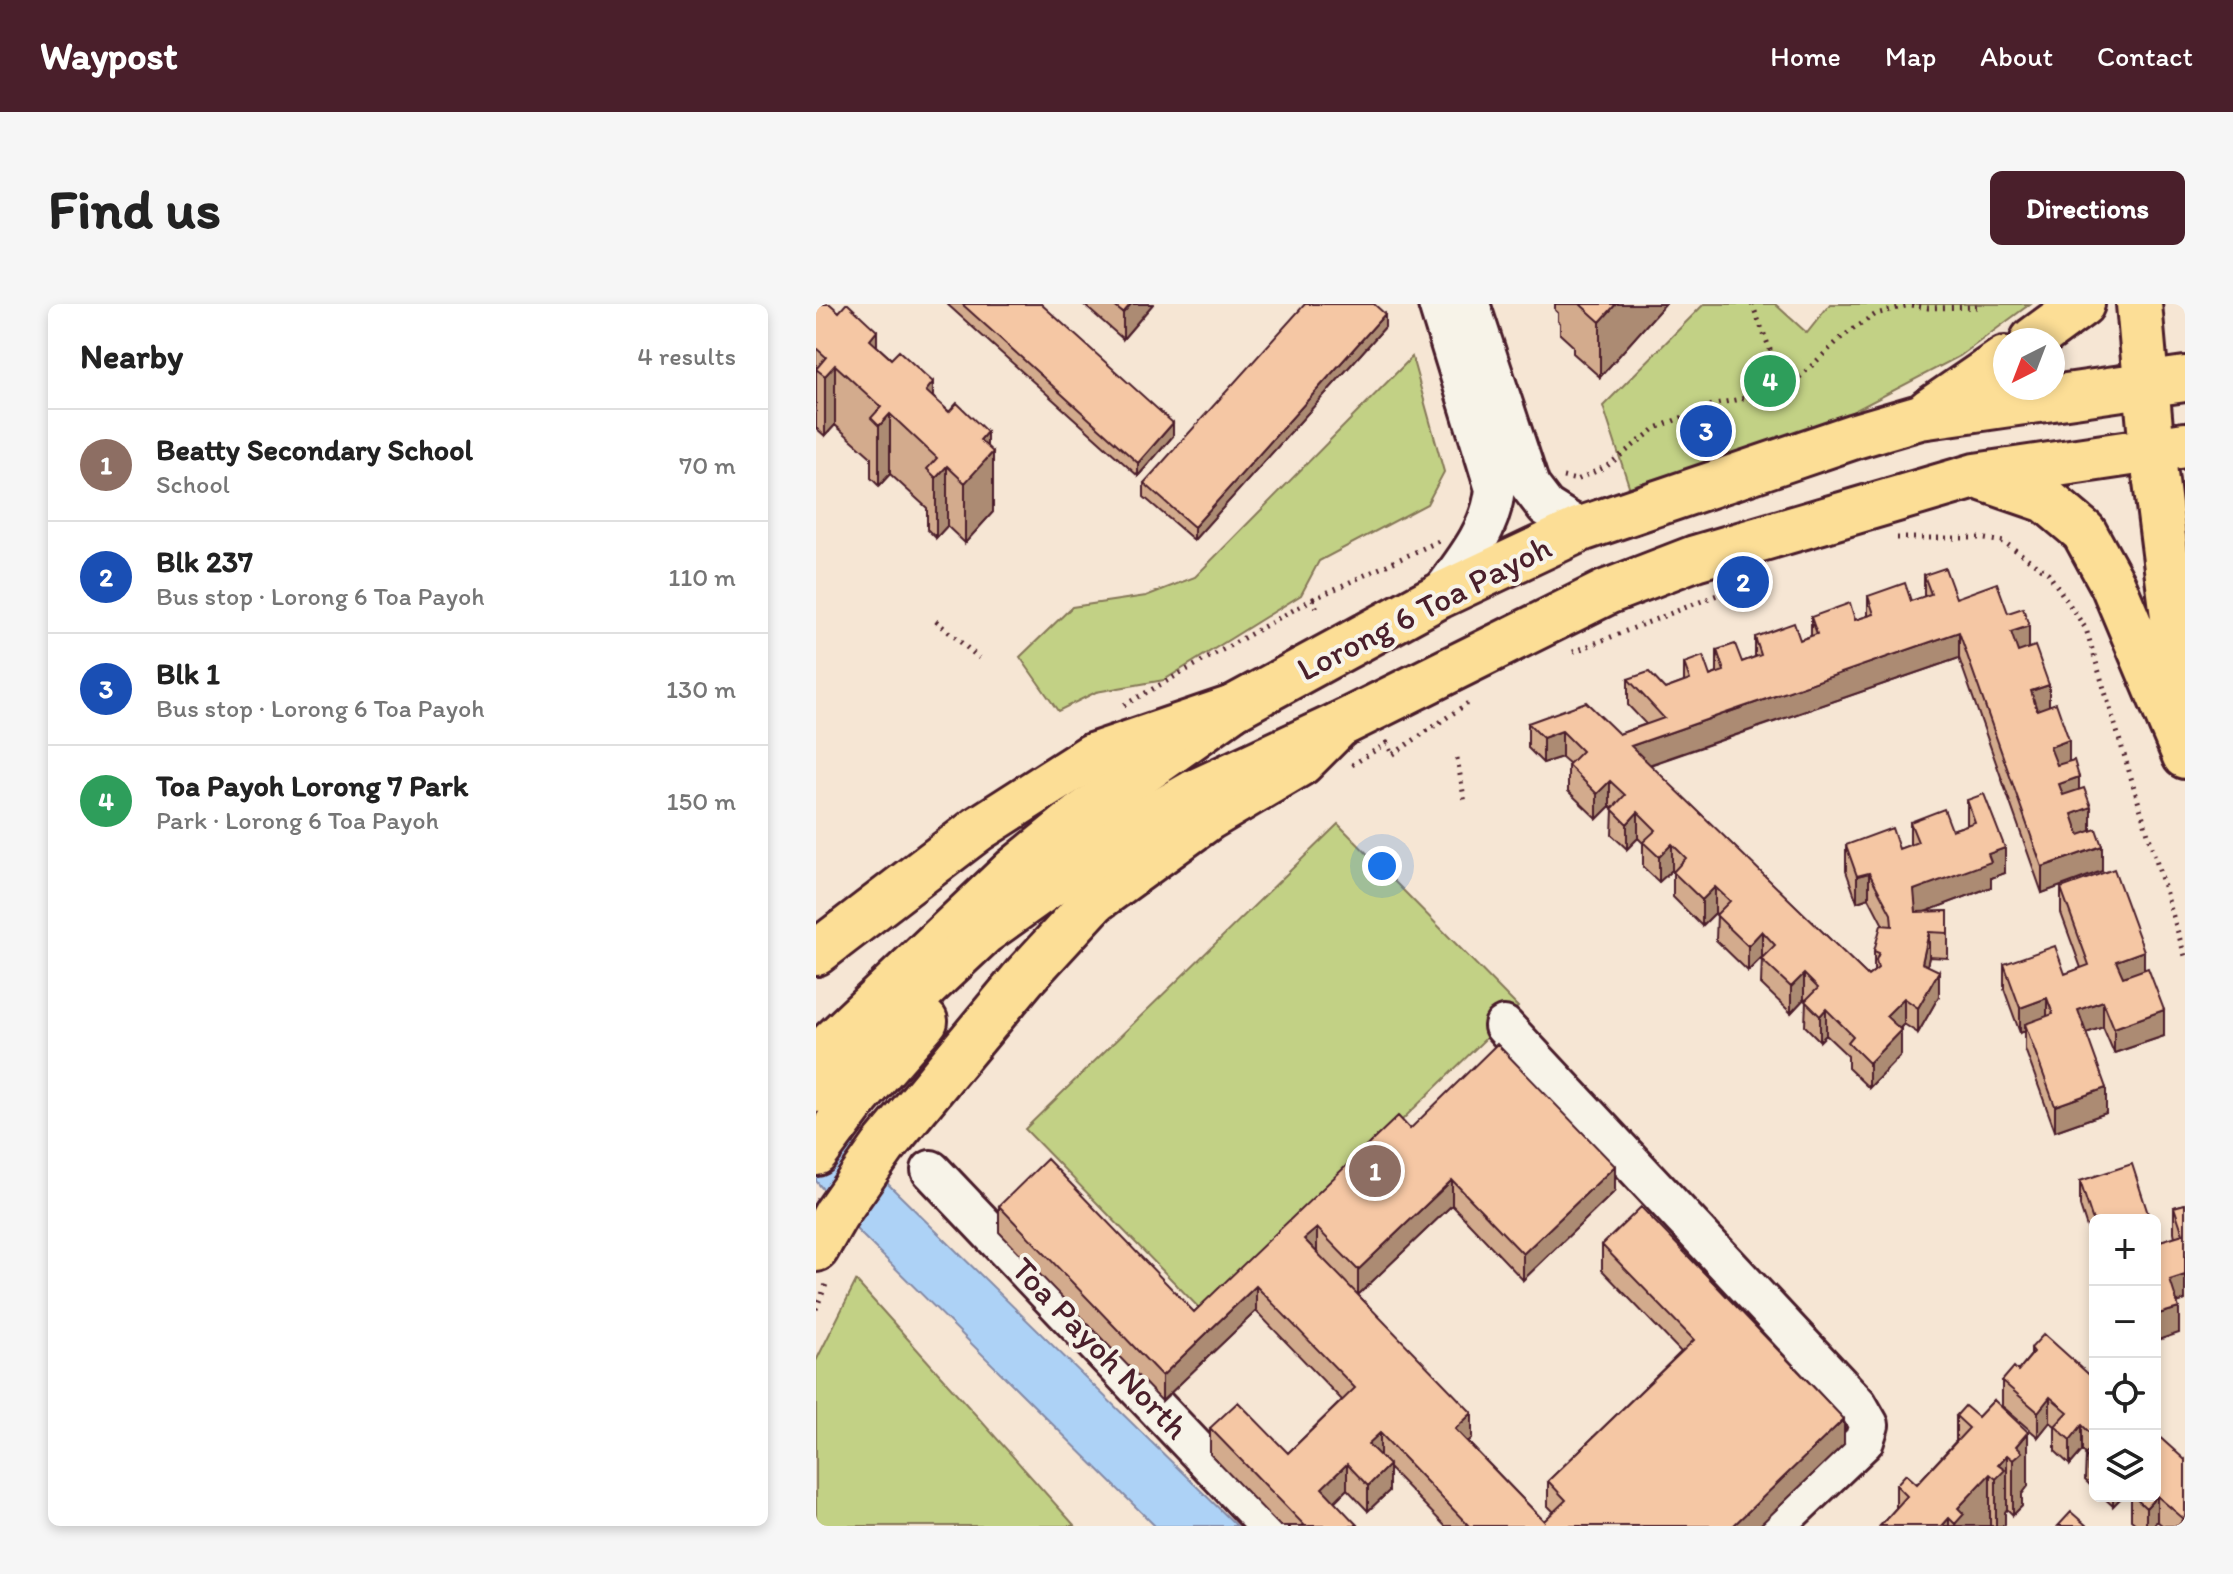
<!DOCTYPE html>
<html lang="en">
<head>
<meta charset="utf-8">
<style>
	body { margin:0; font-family:Itim,sans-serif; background:#f6f6f6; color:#222 }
	.controls { position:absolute; right:24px; bottom:24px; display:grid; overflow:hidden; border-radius:12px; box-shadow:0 4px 12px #0003 }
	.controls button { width:72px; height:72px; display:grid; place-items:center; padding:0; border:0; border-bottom:2px solid #e0e0e0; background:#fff; color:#222; font:40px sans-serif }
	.compass { position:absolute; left:1177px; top:24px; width:72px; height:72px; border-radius:50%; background:#fff; box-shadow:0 4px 12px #0003; rotate:222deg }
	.you { position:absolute; left:566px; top:562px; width:28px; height:28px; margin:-20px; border:6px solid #fff; border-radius:50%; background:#1a73e8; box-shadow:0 0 0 12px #1a73e833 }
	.badge { display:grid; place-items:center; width:52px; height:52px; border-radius:50%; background:#4a1f2b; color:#fff; font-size:26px; font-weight:700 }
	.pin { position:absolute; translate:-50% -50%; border:4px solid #fff; box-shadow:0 2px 8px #0006 }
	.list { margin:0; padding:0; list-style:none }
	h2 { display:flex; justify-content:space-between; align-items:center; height:104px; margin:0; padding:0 32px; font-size:34px }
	h2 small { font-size:26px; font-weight:400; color:#767676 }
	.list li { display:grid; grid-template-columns:52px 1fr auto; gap:24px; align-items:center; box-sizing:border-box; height:112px; padding:0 32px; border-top:2px solid #e0e0e0 }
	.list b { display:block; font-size:30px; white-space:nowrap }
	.list p { margin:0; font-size:26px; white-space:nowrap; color:#767676 }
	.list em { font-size:26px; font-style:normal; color:#767676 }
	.icon { flex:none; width:44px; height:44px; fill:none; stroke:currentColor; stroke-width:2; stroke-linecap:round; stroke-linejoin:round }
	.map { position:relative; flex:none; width:1369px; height:1222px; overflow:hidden; border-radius:12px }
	header { display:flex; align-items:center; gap:48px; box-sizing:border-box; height:112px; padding:0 40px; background:#4a1f2b; color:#fff }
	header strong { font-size:38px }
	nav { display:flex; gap:44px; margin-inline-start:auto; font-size:28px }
	.intro { display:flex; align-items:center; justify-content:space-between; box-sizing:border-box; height:192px; padding:0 48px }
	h1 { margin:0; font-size:56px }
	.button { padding:20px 36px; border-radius:12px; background:#4a1f2b; color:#fff; font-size:28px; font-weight:700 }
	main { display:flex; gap:48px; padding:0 48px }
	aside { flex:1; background:#fff; border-radius:12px; box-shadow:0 4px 12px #0003 }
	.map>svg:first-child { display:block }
	.green { fill:#c2d185; stroke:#867858; stroke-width:2 }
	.water { fill:#add2f6; stroke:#858aa5; stroke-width:2 }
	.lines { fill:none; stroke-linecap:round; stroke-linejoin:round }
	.minor-casing { stroke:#4a1f2b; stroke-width:44 }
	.major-casing { stroke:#4a1f2b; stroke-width:50 }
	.highway-casing { stroke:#4a1f2b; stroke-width:50 }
	.path { stroke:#4a1f2b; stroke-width:5; stroke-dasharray:2 6; stroke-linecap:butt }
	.minor { stroke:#f7f3e8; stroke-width:38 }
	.major { stroke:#fcde96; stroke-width:44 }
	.highway { stroke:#fcde96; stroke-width:44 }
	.wall { fill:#d3ab8d; stroke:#4a1f2b; stroke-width:2 }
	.shaded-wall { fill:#ac8b73; stroke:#4a1f2b; stroke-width:2 }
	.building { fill:#f5c7a4; stroke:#4a1f2b; stroke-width:2 }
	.labels { text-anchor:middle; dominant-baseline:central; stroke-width:8; stroke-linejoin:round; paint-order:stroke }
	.street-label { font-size:34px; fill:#4a1f2b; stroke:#f7f3e8 }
</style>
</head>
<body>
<header>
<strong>Waypost</strong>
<nav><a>Home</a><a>Map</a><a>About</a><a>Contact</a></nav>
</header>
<div class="intro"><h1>Find us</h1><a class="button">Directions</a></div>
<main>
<aside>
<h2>Nearby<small>4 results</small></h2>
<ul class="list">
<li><span class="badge" style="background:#8d6e63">1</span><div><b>Beatty Secondary School</b><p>School</p></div><em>70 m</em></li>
<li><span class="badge" style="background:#1a4fb4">2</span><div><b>Blk 237</b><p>Bus stop · Lorong 6 Toa Payoh</p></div><em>110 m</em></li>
<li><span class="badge" style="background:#1a4fb4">3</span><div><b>Blk 1</b><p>Bus stop · Lorong 6 Toa Payoh</p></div><em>130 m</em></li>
<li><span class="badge" style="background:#2e9e5b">4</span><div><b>Toa Payoh Lorong 7 Park</b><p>Park · Lorong 6 Toa Payoh</p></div><em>150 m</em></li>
</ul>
</aside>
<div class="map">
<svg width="1369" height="1222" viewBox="0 0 1369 1222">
	<rect width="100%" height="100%" fill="#f6e6d4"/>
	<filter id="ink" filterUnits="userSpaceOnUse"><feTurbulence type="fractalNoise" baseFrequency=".0125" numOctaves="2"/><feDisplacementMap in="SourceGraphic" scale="16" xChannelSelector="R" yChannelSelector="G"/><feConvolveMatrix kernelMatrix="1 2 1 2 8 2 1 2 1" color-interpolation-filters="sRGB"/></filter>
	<g filter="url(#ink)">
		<!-- green -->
		<path class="green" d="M888,0H959L991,29L1014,0H1214L1144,52L1017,118L814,185L787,102Z
			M596,53L628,168L611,200L503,257L485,291L348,376L280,388L242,407L204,353L256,303L330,292L379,273Z
			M522,520L702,703L388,1009L209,825Z
			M40,977L259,1222H0V1057Z"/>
		<!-- water -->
		<path class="water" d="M0,793L73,881L421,1222H339L40,925L0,877Z"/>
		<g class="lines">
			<defs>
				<path id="minor" d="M622,0L679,185C675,227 647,259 623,292
					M654,0L714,182L730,203L765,225
					M688,722L1041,1100L1053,1121L1048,1137L959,1222
					M115,866L453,1222"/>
				<path id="major" d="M1323,0L1336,146L1369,407
					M1217,36L1266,0
					M1113,107L1189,55
					M1169,175L1230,196L1268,228L1297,281L1369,452
					M0,754L198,566L263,513L417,404L623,292L765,225L1039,132L1104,113L1369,75
					M0,945L20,910L67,843L209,672L278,597L392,514L485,459L523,421L791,288L879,254L1159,172L1369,141"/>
				<path id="highway" d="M0,649L162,525L276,452L417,404
					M0,786L168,628L242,575L326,518L377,489L523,421
					M0,849L42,793L109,717"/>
			</defs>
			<!-- minor casing -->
			<use href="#minor" class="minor-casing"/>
			<!-- major casing -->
			<use href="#major" class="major-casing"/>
			<!-- highway casing -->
			<use href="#highway" class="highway-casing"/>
			<!-- path -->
			<path class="path" d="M936,0L970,86
				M747,173L761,176L791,162L840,124L899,100L970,86L1026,33L1060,10L1093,1L1112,4L1162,3L1165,0
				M1081,234H1163L1188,238L1232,269L1270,325L1369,652
				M497,295L623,237
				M120,317L163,354
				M757,348L934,278
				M308,401L497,295L501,305
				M641,454L649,499
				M536,461L571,439L576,451L652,399
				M0,1005L11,978"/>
			<!-- minor -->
			<use href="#minor" class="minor"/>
			<!-- major -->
			<use href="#major" class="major"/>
			<!-- highway -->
			<use href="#highway" class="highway"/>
		</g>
		<!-- wall -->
		<path class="wall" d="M0,0L61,42L171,142L177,208L149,239L131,222L120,234L111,225V204L74,170L63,182L55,174V153L19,121L9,132L0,124Z
			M131,0H225L357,132L322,172Z
			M267,0H337L307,35Z
			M739,0H849L784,73L757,49V42L744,30V19L742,17V9L739,6Z
			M569,23L378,236L328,193V179Z
			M1108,271L1140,294L1192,309L1213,345L1263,486L1286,567L1226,589L1143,354L834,461L1052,672L1058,667V647L1067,621L1053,594L1041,598L1030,567V541L1083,545L1094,541V518L1136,526L1151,521V496L1189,569L1175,574V583L1108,608L1132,607V654L1113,653L1111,662L1123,692L1102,729L1088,720L1083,725L1085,751L1053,784L1032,764V752L1010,731L1004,737L989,722L990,696L988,695L975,709L945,680L946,653L932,667L900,636L901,610L899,609L886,622L857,593V567L856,566L843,578L827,563V539L822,534L811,545L796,531L797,505L794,502L781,515L752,487V461L754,460L746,453L727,459L712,444V419L803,430L830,420L812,401V375L849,385L868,378V359L894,372L901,369V346L926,358L939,353V333L984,336L995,332V313L1039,316L1052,312V292L1095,297L1108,293Z
			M1245,584L1328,666L1348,732L1298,749L1287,723L1270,729L1290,809L1239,827L1209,745V727L1204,729L1188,685V660L1249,670L1265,664L1245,609Z
			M594,825L799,887L707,976L636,901L542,991L656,1134L652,1138L728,1217L738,1208L732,1202V1177L865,1048L786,966V941L1028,1140L943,1222H629L573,1164V1187L552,1207L531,1185L518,1198L542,1222H464L394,1150V1124L472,1149L526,1096L440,1007L346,1097L183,928V902L378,1008Z
			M1264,877L1279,916V948L1264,902Z
			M1369,900V996L1361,999L1363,1029L1341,938L1359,933L1358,928V903Z
			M1215,1044L1279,1076V1186L1269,1176L1270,1150L1266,1147L1254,1161L1239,1147V1122L1234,1118L1222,1133L1186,1102V1077L1202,1067L1215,1051Z
			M1178,1096L1212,1182L1206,1190V1202L1197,1211L1191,1205L1189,1208V1221L1187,1222H1064L1080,1204V1181L1101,1180L1140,1137V1112L1162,1113Z
			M1369,1156V1222H1347L1341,1217L1337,1222H1322L1315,1216V1192H1339Z
			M1286,1192H1307L1297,1202Z"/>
		<!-- shaded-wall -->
		<path class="shaded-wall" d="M315,0H337L307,35V9Z
			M800,0H849L784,73V18Z
			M569,10V23L378,236V223Z
			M61,27V87L54,36Z
			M19,61V121L9,132V72Z
			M117,78V138L110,87Z
			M74,110V170L63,182V122Z
			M357,119V132L322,172V159Z
			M171,128V155L177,148V208L149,239V179L164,136Z
			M131,162V222L120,234V174Z
			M1213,322V348L1195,353V328Z
			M1143,328V354L815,467V442Z
			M1233,381V407L1215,413V387Z
			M746,427V453L727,459V434Z
			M1253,436V462L1234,468V443Z
			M1263,473V498L1243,505V480Z
			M794,477V502L781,515V490Z
			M1275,503V529L1256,535V510Z
			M822,508V534L811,545V520Z
			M856,540V566L843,578V553Z
			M1286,542V567L1226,589V563Z
			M1189,544V569L1175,574V583L1098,612V586L1172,550Z
			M1053,569V594L1041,598V572Z
			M899,583V609L886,622V596Z
			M946,627V653L932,667V642Z
			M1113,628V653L1106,684V659Z
			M1328,647V673L1300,682V657Z
			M1123,667V692L1102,729V704Z
			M988,670V695L975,709V683Z
			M1088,694V720L1070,738V712Z
			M1231,694V719L1209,720V727L1204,729V704Z
			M1287,697V723L1262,732V706Z
			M1010,705V731L1004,737V712Z
			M1348,706V732L1298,749V724Z
			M1085,726V751L1053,784V759Z
			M1290,784V809L1239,827V802Z
			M799,862V887L707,976V950Z
			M636,876V901L542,991V966Z
			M501,924V949L488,935Z
			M1369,971V996L1354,1001V976Z
			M440,982V1007L346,1097V1072Z
			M1363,1004V1029L1339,1037V1011Z
			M1234,1093V1118L1222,1133V1108Z
			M656,1109V1134L639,1150V1125Z
			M1028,1115V1140L943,1222H917Z
			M1266,1121V1147L1254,1161V1136Z
			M1212,1128V1182L1206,1190V1202L1197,1211V1156L1200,1142Z
			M564,1129V1154L552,1140Z
			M1191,1151V1205L1189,1208V1221L1187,1222H1180V1175L1182,1161Z
			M531,1160V1185L506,1210V1184Z
			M573,1161V1187L552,1207V1182Z
			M1174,1170V1222H1139L1142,1204Z
			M1297,1192H1307L1297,1202Z
			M1341,1192V1217L1337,1222H1330V1204Z
			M1133,1214V1222H1126Z"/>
		<!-- building -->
		<path class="building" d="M0,0H14L23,8L30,0H32L61,27L54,36L75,55L83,47L117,78L110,87L133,108L141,99L171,128L164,136L177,148L149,179L131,162L120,174L111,165L121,154L74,110L63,122L55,114L65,103L19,61L9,72L0,65L10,53L0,44Z
			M146,0H225L357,119L322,159Z
			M296,0H315L307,9Z
			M489,0H558L569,10L378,223L328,179Z
			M764,0H800L784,18Z
			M1129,264L1140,294L1181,279L1192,309L1207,304L1213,322L1195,328L1202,348L1219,342L1233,381L1215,387L1221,406L1240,399L1253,436L1234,443L1241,461L1258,456L1263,473L1243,480L1247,491L1268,484L1275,503L1256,510L1263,531L1280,525L1286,542L1226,563L1143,328L815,442L1052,672L1062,664L1060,656L1063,649L1058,647L1065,621L1076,622L1075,610L1053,569L1041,572L1030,541L1076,524L1083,545L1102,538L1094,518L1128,505L1136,526L1145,523L1159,518L1151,496L1168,490L1189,544L1172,550L1175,558L1098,586L1100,608L1132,607V629L1113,628L1106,659L1123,667L1102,704L1088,694L1070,712L1085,726L1053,759L1032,738L1037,732L1010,705L1004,712L989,697L1002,684L988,670L975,683L945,655L959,641L946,627L932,642L900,611L914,597L899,583L886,596L857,568L870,554L856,540L843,553L827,538L840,526L822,508L811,520L796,505L809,491L794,477L781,490L752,461L766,447L746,427L727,434L712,419L770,398L803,430L848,414L812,375L833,368L849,385L874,376L868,359L887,352L894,372L908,367L901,346L919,340L926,358L945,351L939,333L978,319L984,336L1001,330L995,313L1034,299L1039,316L1058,310L1052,292L1089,279L1095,297L1115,290L1108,271Z
			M1298,565L1328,647L1300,657L1307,673L1332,664L1348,706L1298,724L1287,697L1262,706L1290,784L1239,802L1209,720L1237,710L1231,694L1204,704L1188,660L1239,642L1249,670L1273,661L1245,584Z
			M681,740L799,862L707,950L636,876L542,966L501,924L488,935L656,1109L639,1125L728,1217L750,1196L732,1177L878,1036L786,941L825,903L1028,1115L917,1222H653L564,1129L552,1140L573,1161L552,1182L531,1160L506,1184L542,1222H489L394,1124L422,1098L472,1149L539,1084L440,982L346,1072L183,902L231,855L378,1008L582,812L594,825Z
			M1316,860L1334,916H1279V923L1264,877Z
			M1369,900V971L1354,976L1363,1004L1339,1011V931L1341,938L1367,930L1358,903Z
			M1228,1030L1279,1076V1134L1266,1121L1254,1136L1239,1122L1252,1108L1234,1093L1222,1108L1186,1077L1198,1063L1202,1067L1218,1048L1215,1044Z
			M1178,1096L1212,1128L1200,1142L1206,1148L1197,1156L1191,1151L1182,1161L1189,1166L1180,1175L1174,1170L1142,1204L1148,1210L1139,1220L1133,1214L1126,1222H1064L1091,1192L1080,1181L1090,1170L1101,1180L1153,1124L1140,1112L1149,1102L1162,1113Z
			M1339,1129L1369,1156V1222H1362L1368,1215L1341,1192L1330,1204L1317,1192H1339Z
			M1279,1140V1160L1269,1151Z
			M1255,1208L1271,1222H1242Z"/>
	</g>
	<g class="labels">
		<!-- street labels -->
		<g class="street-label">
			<text transform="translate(608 304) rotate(-27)">Lorong 6 Toa Payoh</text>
			<text transform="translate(284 1044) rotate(46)">Toa Payoh North</text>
		</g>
	</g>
</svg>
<div class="controls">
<button>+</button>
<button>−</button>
<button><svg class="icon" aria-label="locate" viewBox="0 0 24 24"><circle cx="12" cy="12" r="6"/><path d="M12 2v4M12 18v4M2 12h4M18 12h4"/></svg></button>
<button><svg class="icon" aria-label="layers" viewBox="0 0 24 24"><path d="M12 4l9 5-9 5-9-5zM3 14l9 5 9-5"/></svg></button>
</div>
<svg class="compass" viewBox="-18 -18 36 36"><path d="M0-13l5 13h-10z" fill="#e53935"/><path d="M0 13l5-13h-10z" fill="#767676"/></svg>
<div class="you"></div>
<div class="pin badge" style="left:559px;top:867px;background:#8d6e63">1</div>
<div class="pin badge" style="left:927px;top:278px;background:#1a4fb4">2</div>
<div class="pin badge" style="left:890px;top:127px;background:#1a4fb4">3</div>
<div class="pin badge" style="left:954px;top:77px;background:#2e9e5b">4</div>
</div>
</main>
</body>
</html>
